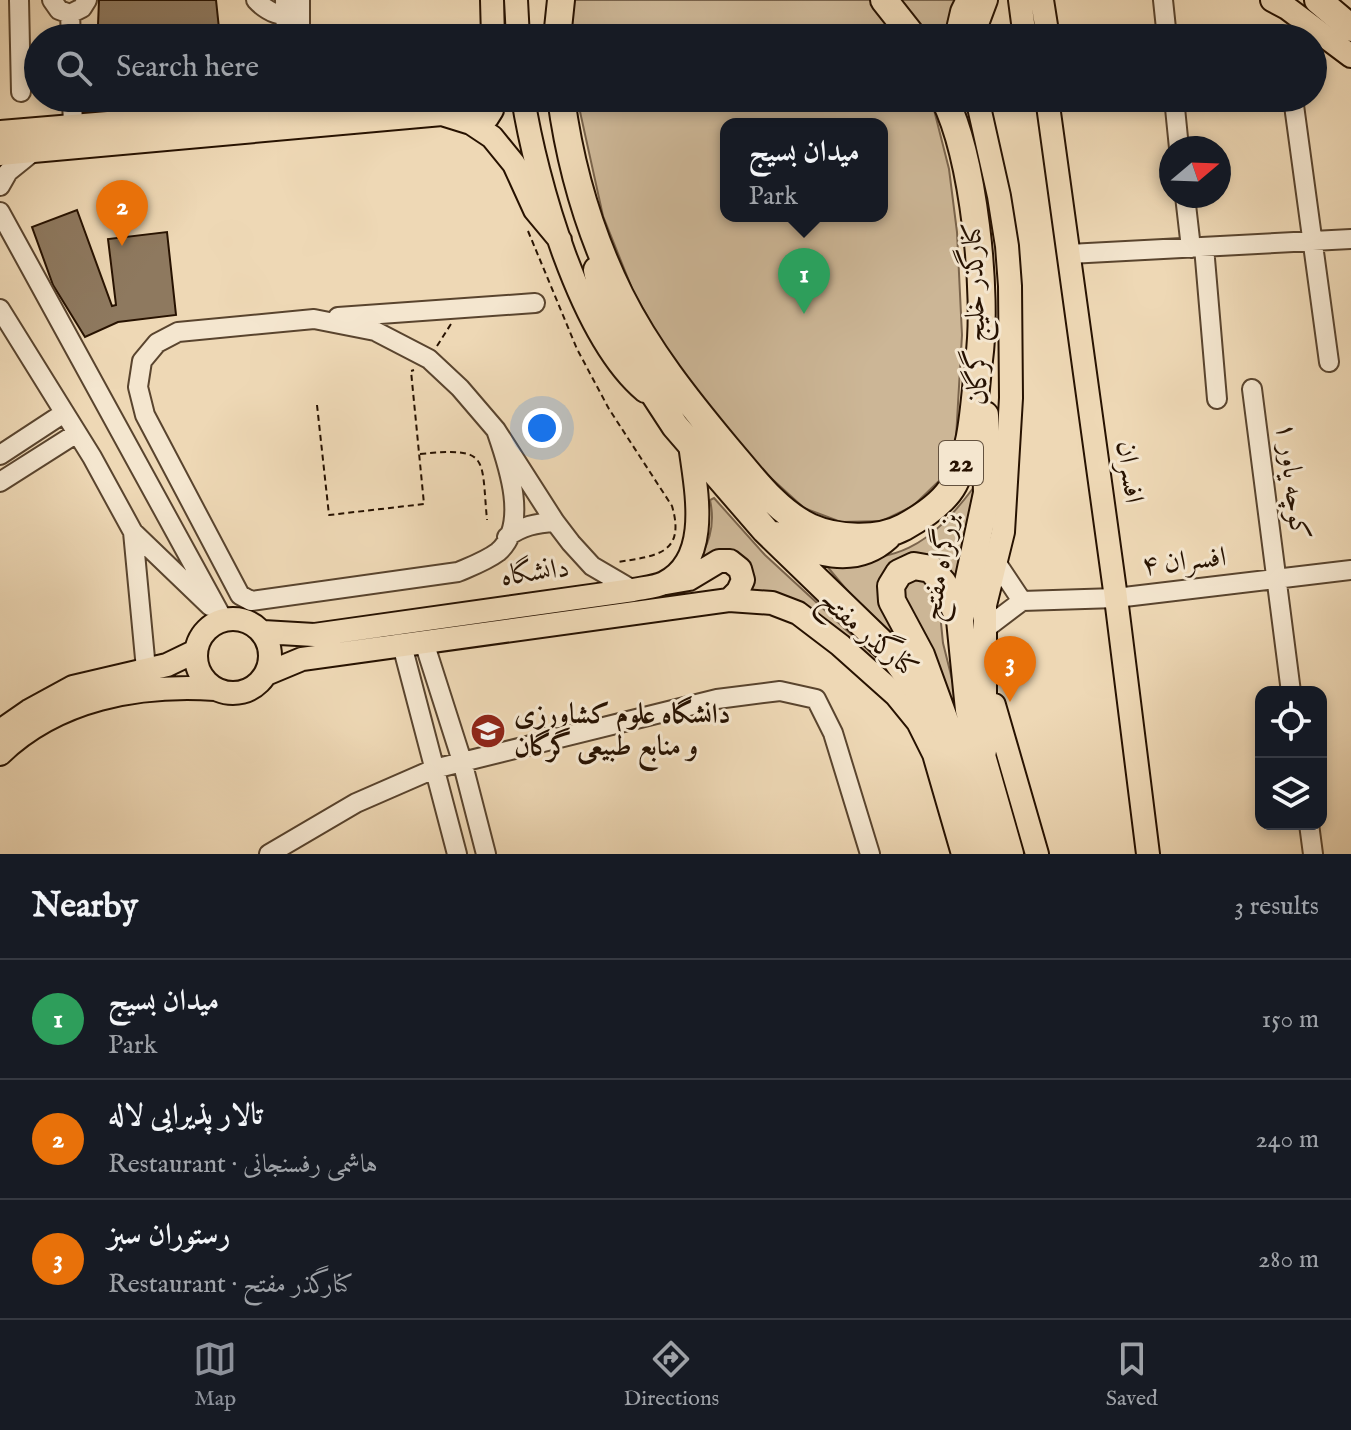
<!DOCTYPE html>
<html lang="en">
<head>
<meta charset="utf-8">
<style>
	body { margin:0; font-family:"IM FELL English",Amiri,serif; background:#242831; color:#f1f3f6 }
	.controls { position:absolute; right:24px; bottom:24px; display:grid; overflow:hidden; border-radius:16px; box-shadow:0 4px 12px #0003 }
	.controls button { width:72px; height:72px; display:grid; place-items:center; padding:0; border:0; border-bottom:2px solid #363941; background:#171b24; color:#f1f3f6; font:40px sans-serif }
	.compass { position:absolute; left:1159px; top:136px; width:72px; height:72px; border-radius:50%; background:#171b24; box-shadow:0 4px 12px #0003; rotate:71deg }
	.you { position:absolute; left:542px; top:428px; width:28px; height:28px; margin:-20px; border:6px solid #fff; border-radius:50%; background:#1a73e8; box-shadow:0 0 0 12px #1a73e833 }
	.badge { display:grid; place-items:center; width:52px; height:52px; border-radius:50%; background:#8c9099; color:#fff; font-size:26px; font-weight:700 }
	.pin { position:absolute; translate:-50% -66px; filter:drop-shadow(0 2px 4px #0008) }
	.pin::after { content:''; position:absolute; top:42px; width:28px; height:24px; background:inherit; clip-path:polygon(0 0,100% 0,50% 100%) }
	.popup { position:absolute; left:720px; top:118px; width:168px; height:104px; box-sizing:border-box; display:grid; place-content:center; border-radius:16px; background:#171b24; filter:drop-shadow(0 2px 6px #0005); font-size:26px; white-space:nowrap; color:#9ea1a6 }
	.popup b { font-size:30px; color:#f1f3f6 }
	.popup::after { content:''; position:absolute; left:50%; top:100%; margin-left:-16px; border:16px solid transparent; border-top-color:#171b24 }
	.list { margin:0; padding:0; list-style:none }
	h2 { display:flex; justify-content:space-between; align-items:center; height:104px; margin:0; padding:0 32px; font-size:34px }
	h2 small { font-size:26px; font-weight:400; color:#9ea1a6 }
	.list li { display:grid; grid-template-columns:52px 1fr auto; gap:24px; align-items:center; box-sizing:border-box; height:120px; padding:0 32px; border-top:2px solid #363941 }
	.list b { display:block; font-size:30px; white-space:nowrap }
	.list p { margin:0; font-size:26px; white-space:nowrap; color:#9ea1a6 }
	.list em { font-size:26px; font-style:normal; color:#9ea1a6 }
	.icon { flex:none; width:44px; height:44px; fill:none; stroke:currentColor; stroke-width:2; stroke-linecap:round; stroke-linejoin:round }
	.map { position:relative; flex:none; width:1351px; height:854px; overflow:hidden }
	.search { position:absolute; background:#171b24; box-shadow:0 4px 12px #0003; left:24px; right:24px; top:24px; height:88px; display:flex; align-items:center; gap:20px; box-sizing:border-box; padding:0 28px; border-radius:44px; color:#9ea1a6; font-size:30px }
	.sheet { height:464px; background:#171b24 }
	nav { display:flex; justify-content:space-around; align-items:center; box-sizing:border-box; height:112px; border-top:2px solid #363941; background:#171b24; font-size:22px; color:#9ea1a6 }
	nav a { display:grid; justify-items:center; gap:4px }
	nav .on { color:#8c9099 }
	.map>svg:first-child { display:block }
	.green { fill:#ccb696; stroke:#7a644c; stroke-width:2; fill-rule:evenodd }
	.building { fill:#8e795f; stroke:#271201; stroke-width:2 }
	.lines { fill:none; stroke-linecap:round; stroke-linejoin:round }
	.minor-casing { stroke:#59442e; stroke-width:22 }
	.major-casing { stroke:#271201; stroke-width:26 }
	.highway-casing { stroke:#271201; stroke-width:30 }
	.path { stroke:#271201; stroke-width:2; stroke-dasharray:6 4; stroke-linecap:butt }
	.minor { stroke:#f4e6cf; stroke-width:18 }
	.major { stroke:#eed8b5; stroke-width:22 }
	.highway { stroke:#eed8b5; stroke-width:26 }
	.labels { text-anchor:middle; dominant-baseline:central; stroke-width:6; stroke-linejoin:round; paint-order:stroke }
	.shield { fill:#f4e6cf; stroke:#64523f; stroke-width:2 }
	.shield-label { font-size:26px; font-weight:bold; fill:#271201 }
	.street-label { font-size:28px; fill:#271201; stroke:#f4e6cf }
	.poi-label { font-size:28px; font-weight:bold; fill:#271201; stroke:#f4e6cf; text-anchor:start }
</style>
</head>
<body>
<div class="map">
<svg width="1351" height="854" viewBox="0 0 1351 854">
	<rect width="100%" height="100%" fill="#eed8b5"/>
	<filter id="stains"><feTurbulence type="fractalNoise" baseFrequency=".0025" numOctaves="4"/><feColorMatrix values="0 0 0 0 .2 0 0 0 0 .09 0 0 0 0 .02 0 0 0 .5 -.17"/></filter>
	<radialGradient id="worn" r=".72"><stop offset=".6" stop-color="#630" stop-opacity="0"/><stop offset="1" stop-color="#630" stop-opacity=".3"/></radialGradient>
	<!-- green -->
	<path class="green" d="M573,0H872L902,38H570V13Z
		M900,0H958L945,38H928Z
		M577,98H931L949,169L957,232L962,335L956,438L941,479L913,506L882,521L841,522L804,508L760,468L695,391L668,353L633,291L603,216ZM726,124H882V216H726Z
		M974,487L964,546L954,580L891,568L910,649L856,601L820,558C896,566 930,546 974,487Z
		M714,498L765,555L892,672L913,695L891,676L745,592L749,573L694,569C708,546 716,527 710,500Z
		M922,576L938,593L943,643L961,715L987,801L904,610V581Z"/>
	<!-- building -->
	<path class="building" d="M99,0H216L220,38H104V25H98Z
		M77,210L112,306L116,305L108,239L167,232L176,315L118,322L85,337L53,285L32,227Z"/>
	<g class="lines">
		<defs>
			<path id="minor" d="M19,0L21,92
				M52,0L59,10L70,14L82,8L87,0
				M256,0C268,13 282,17 300,17
				M285,0L286,38
				M300,0V38
				M1163,0L1167,38
				M70,14L71,38
				M72,98L73,127
				M1174,98L1179,148
				M1293,98L1329,362
				M0,186L8,172L34,151
				M1185,196L1191,248
				M0,212L223,619
				M1204,247L1217,399
				M1069,254L1351,239
				M0,309L92,457L133,532L210,606
				M338,317L535,303
				M1252,389L1291,692
				M496,430C507,462 530,525 498,552C486,561 472,566 458,572L251,601L240,595L145,415L138,387L142,361L157,343L178,332L314,319L375,331L429,359L460,388L496,430L555,522L571,543L592,566L633,590
				M0,455L64,413
				M0,482L77,433
				M133,532L146,669
				M507,537C522,526 536,523 555,522
				M996,562L1022,601
				M1022,601L1116,598L1351,570
				M985,629L1022,601
				M424,642L462,761L486,854
				M402,645L457,854
				M1309,824L1313,854
				M269,854L356,803L434,769L717,699L780,691L816,699L833,733L870,854"/>
			<path id="major" d="M492,0L493,38
				M516,0L518,38
				M1020,0L1025,38
				M1042,0L1048,38
				M1272,0L1287,8L1351,56
				M975,38L977,24L986,0
				M523,98C536,180 580,337 645,391
				M977,98L999,196L1007,246L1010,286L1011,398L1003,532L985,605V751
				M1047,98L1116,598L1148,854
				M471,123L487,118L492,110L488,98
				M0,132L406,98
				M0,154L442,114L471,123L492,137L514,164L535,210L560,240
				M666,583L689,579L719,561H730L740,569L743,580L738,591L729,600
				M196 656a37 37 0 1 1 74 0a37 37 0 1 1-74 0Z
				M263,632L314,635L633,590C643,588 656,587 664,583C713,559 695,486 690,444
				M266,674L302,659L729,600L772,603L798,613L840,645L896,695L918,722L934,754L963,854
				M994,705L1037,854
				M0,731L29,711L73,687L167,665L196,651
				M0,754C57,699 138,684 215,689"/>
			<path id="highway" d="M884,0L914,38
				M1318,0L1351,28
				M557,38L561,0
				M958,38L964,12L970,0
				M561,98C570,165 590,234 620,295C648,351 687,400 727,448C751,476 776,511 810,527C837,539 878,541 904,527C922,517 944,503 954,484C974,448 974,399 979,360C988,294 974,158 944,98
				M597,270L605,310L624,348L675,426L765,530L889,650L946,729
				M985,415L987,493L960,620L969,710L1010,854
				M775,535C813,551 853,568 887,537
				M960,620L943,583L931,569L914,566L899,573L891,586L892,601L921,655L961,765L985,854"/>
		</defs>
		<!-- minor casing -->
		<use href="#minor" class="minor-casing"/>
		<!-- major casing -->
		<use href="#major" class="major-casing"/>
		<!-- highway casing -->
		<use href="#highway" class="highway-casing"/>
		<!-- path -->
		<path class="path" d="M528,231L577,349L609,409L672,506C686,554 656,556 618,562
			M437,346L451,324
			M317,405L329,515L424,504L411,371L414,370
			M420,454C490,447 481,456 487,520"/>
		<!-- minor -->
		<use href="#minor" class="minor"/>
		<!-- major -->
		<use href="#major" class="major"/>
		<!-- highway -->
		<use href="#highway" class="highway"/>
	</g>
	<!-- icons -->
	<defs>
		<symbol id="university-disc" viewBox="-11 -11 22 22"><circle r="9.5" fill="#8f2418" stroke="#f4e6cf"/><path d="M0-5L7-2L0 1L-7-2ZM-4 1L0 2.5L4 1V4Q0 6-4 4Z" fill="#fff"/></symbol>
	</defs>
	<g fill-rule="evenodd">
		<use href="#university-disc" x="468" y="711" width="40" height="40"/>
	</g>
	<g class="labels">
		<!-- shield labels -->
		<rect class="shield" x="939" y="441" width="44" height="44" rx="6"/>
		<g class="shield-label">
			<text x="961" y="463">22</text>
		</g>
		<!-- street labels -->
		<g class="street-label">
			<text transform="translate(976 314) rotate(-92)">کنارگذر خلیج گرگان</text>
			<text transform="translate(1129 472) rotate(82)">افسران</text>
			<text transform="translate(1292 481) rotate(83)">کوچه یاور ۱</text>
			<text transform="translate(1184 562) rotate(-6)">افسران ۴</text>
			<text transform="translate(941 567) rotate(-80)">بزرگراه مفتح</text>
			<text transform="translate(535 573) rotate(-8)">دانشگاه</text>
			<text transform="translate(868 635) rotate(40)">کنارگذر مفتح</text>
		</g>
		<!-- poi labels -->
		<g class="poi-label">
			<text x="514" y="715">دانشگاه علوم کشاورزی<tspan x="514" dy="32">و منابع طبیعی گرگان</tspan></text>
		</g>
	</g>
	<rect width="100%" height="100%" filter="url(#stains)"/>
	<rect width="100%" height="100%" fill="url(#worn)"/>
</svg>
<div class="controls">
<button><svg class="icon" aria-label="locate" viewBox="0 0 24 24"><circle cx="12" cy="12" r="6"/><path d="M12 2v4M12 18v4M2 12h4M18 12h4"/></svg></button>
<button><svg class="icon" aria-label="layers" viewBox="0 0 24 24"><path d="M12 4l9 5-9 5-9-5zM3 14l9 5 9-5"/></svg></button>
</div>
<svg class="compass" viewBox="-18 -18 36 36"><path d="M0-13l5 13h-10z" fill="#e53935"/><path d="M0 13l5-13h-10z" fill="#9ea1a6"/></svg>
<div class="you"></div>
<div class="pin badge" style="left:804px;top:314px;background:#2e9e5b">1</div>
<div class="popup"><b>میدان بسیج</b>Park</div>
<div class="pin badge" style="left:122px;top:246px;background:#e8710a">2</div>
<div class="pin badge" style="left:1010px;top:702px;background:#e8710a">3</div>
<div class="search"><svg class="icon" aria-label="search" viewBox="0 0 24 24"><circle cx="10" cy="10" r="6"/><path d="M15 15l6 6"/></svg>Search here</div>
</div>
<section class="sheet">
<h2>Nearby<small>3 results</small></h2>
<ul class="list">
<li><span class="badge" style="background:#2e9e5b">1</span><div><b>میدان بسیج</b><p>Park</p></div><em>150 m</em></li>
<li><span class="badge" style="background:#e8710a">2</span><div><b>تالار پذیرایی لاله</b><p>Restaurant · هاشمی رفسنجانی</p></div><em>240 m</em></li>
<li><span class="badge" style="background:#e8710a">3</span><div><b>رستوران سبز</b><p>Restaurant · کنارگذر مفتح</p></div><em>280 m</em></li>
</ul>
</section>
<nav>
<a class="on"><svg class="icon" aria-label="map" viewBox="0 0 24 24"><path d="M3 6l6-2 6 2 6-2v14l-6 2-6-2-6 2zM9 4v14M15 6v14"/></svg>Map</a>
<a><svg class="icon" aria-label="directions" viewBox="0 0 24 24"><path d="M12 3l9 9-9 9-9-9zM9 14v-3h6M13 9l2 2-2 2"/></svg>Directions</a>
<a><svg class="icon" aria-label="saved" viewBox="0 0 24 24"><path d="M7 4h10v16l-5-4-5 4z"/></svg>Saved</a>
</nav>
</body>
</html>
